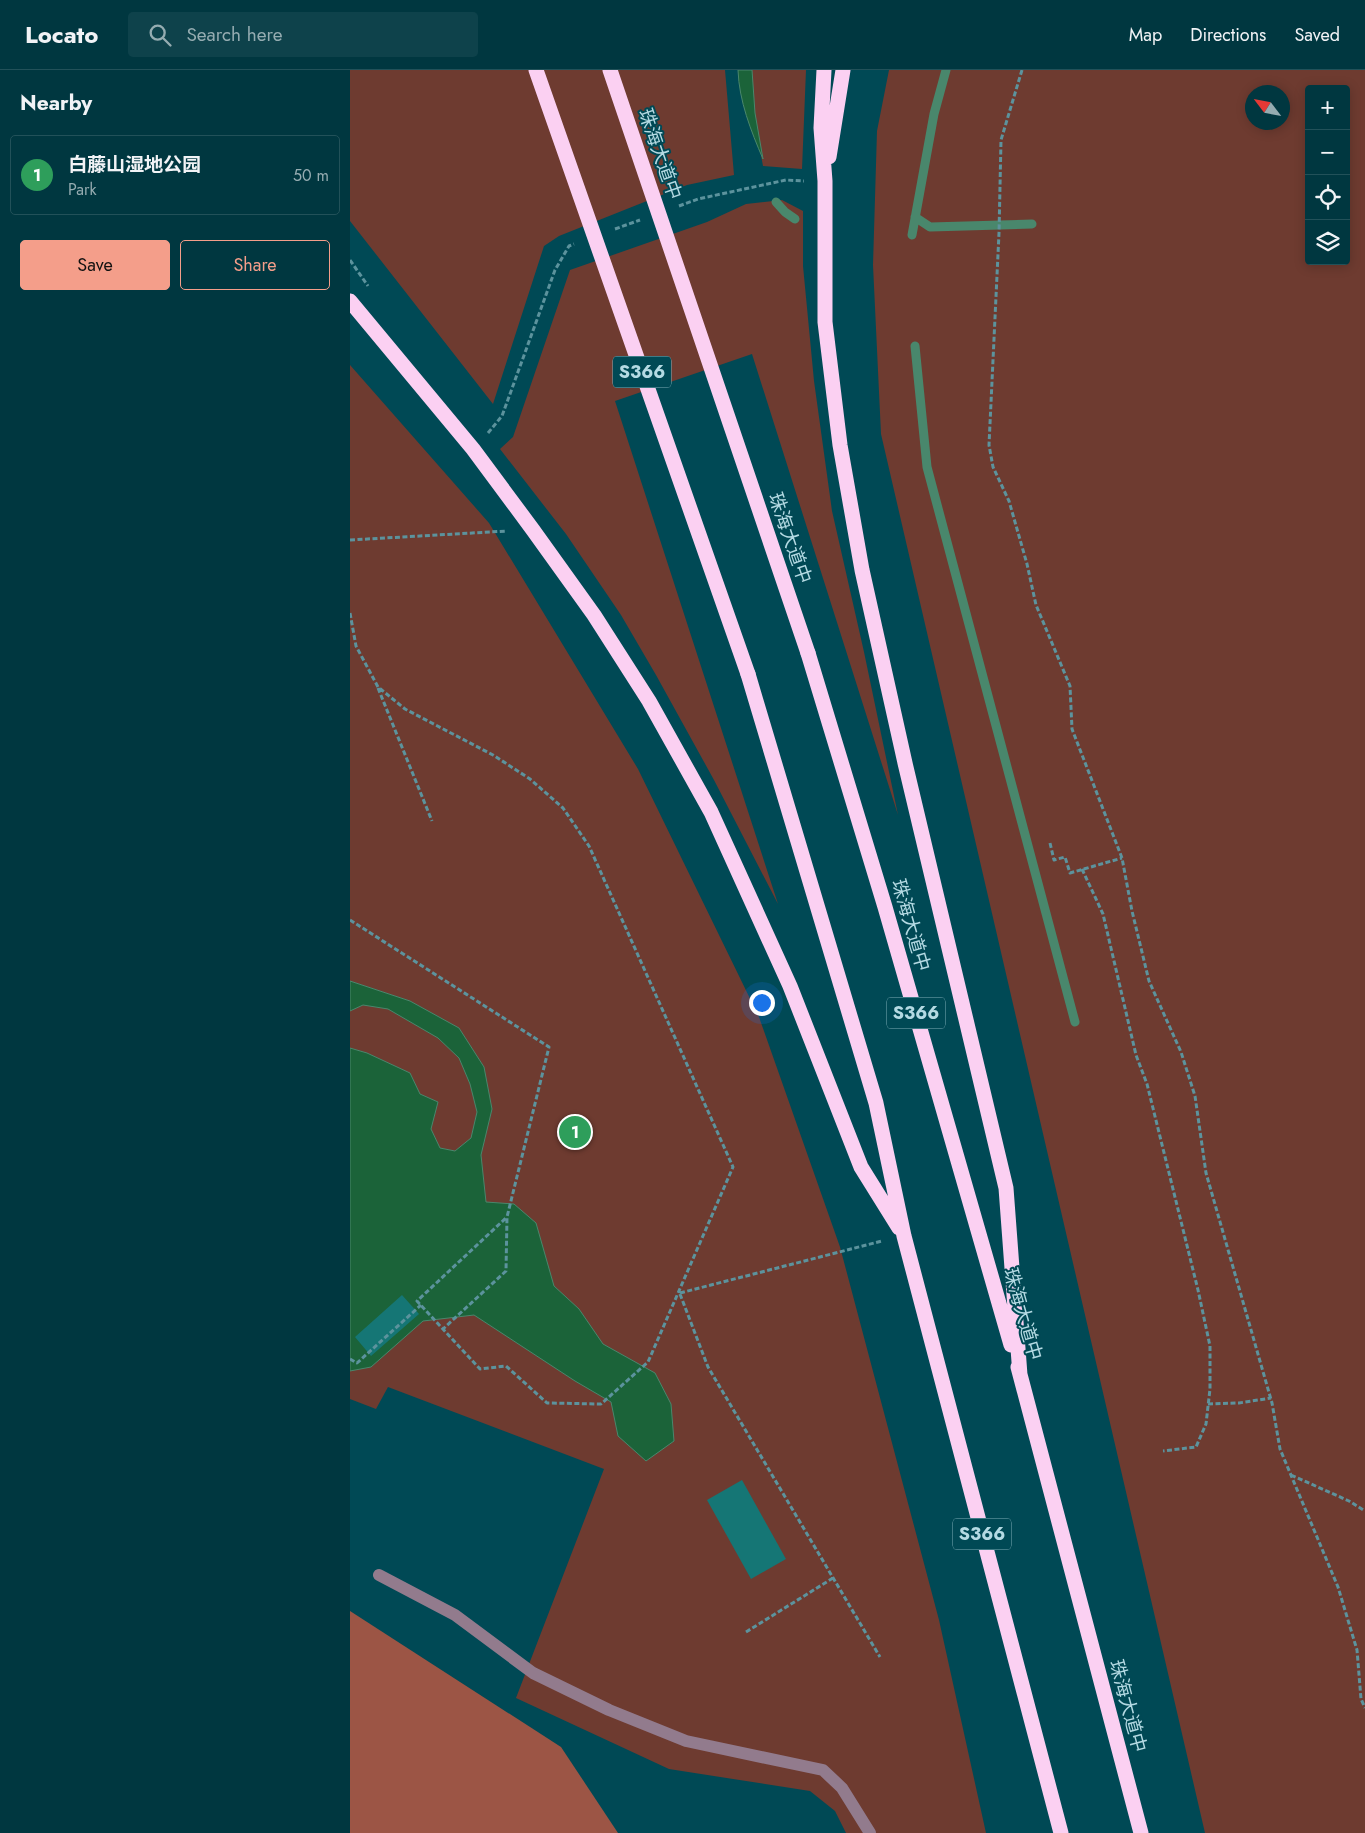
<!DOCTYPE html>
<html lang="en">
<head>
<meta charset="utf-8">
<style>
	body { margin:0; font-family:Jost,"Noto Sans SC",sans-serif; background:#0e424b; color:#f1f3f6 }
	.controls { position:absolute; right:15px; top:15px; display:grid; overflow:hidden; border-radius:5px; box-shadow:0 2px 12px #0003 }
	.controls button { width:45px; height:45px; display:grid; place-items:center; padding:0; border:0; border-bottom:1px solid #225159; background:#003740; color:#f1f3f6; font:25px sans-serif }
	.compass { position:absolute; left:895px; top:15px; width:45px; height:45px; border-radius:50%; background:#003740; box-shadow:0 2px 12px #0003; rotate:302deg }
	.you { position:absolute; left:411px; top:932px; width:18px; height:18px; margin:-12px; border:4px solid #fff; border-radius:50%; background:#1a73e8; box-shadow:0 0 0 8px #1a73e833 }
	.badge { display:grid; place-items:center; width:32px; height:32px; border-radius:50%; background:#f49e8a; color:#fff; font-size:16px; font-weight:700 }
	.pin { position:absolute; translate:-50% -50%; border:2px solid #fff; box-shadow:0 1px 5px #0006 }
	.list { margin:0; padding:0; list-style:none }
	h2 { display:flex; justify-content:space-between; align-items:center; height:65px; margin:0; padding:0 20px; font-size:21px }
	h2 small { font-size:16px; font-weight:400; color:#95acb1 }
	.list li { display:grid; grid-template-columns:32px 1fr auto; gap:15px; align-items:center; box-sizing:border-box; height:80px; margin:0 10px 10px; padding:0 10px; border:1px solid #225159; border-radius:5px }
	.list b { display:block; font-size:19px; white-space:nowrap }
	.list p { margin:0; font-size:16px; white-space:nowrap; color:#95acb1 }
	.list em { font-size:16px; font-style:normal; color:#95acb1 }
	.actions { display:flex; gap:10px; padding:15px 20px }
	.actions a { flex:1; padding:11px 0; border:1px solid #f49e8a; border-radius:5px; text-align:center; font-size:18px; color:#f49e8a }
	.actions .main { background:#f49e8a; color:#111 }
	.icon { flex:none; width:28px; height:28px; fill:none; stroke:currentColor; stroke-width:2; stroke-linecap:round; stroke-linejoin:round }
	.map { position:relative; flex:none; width:1015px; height:1763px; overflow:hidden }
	header { display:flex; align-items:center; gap:30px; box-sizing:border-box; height:70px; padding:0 25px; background:#003740; border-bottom:1px solid #225159 }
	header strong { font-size:24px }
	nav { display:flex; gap:28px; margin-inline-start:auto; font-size:18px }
	.search { width:350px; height:45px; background:#0e424b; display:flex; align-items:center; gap:12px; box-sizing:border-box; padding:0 18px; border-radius:5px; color:#95acb1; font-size:19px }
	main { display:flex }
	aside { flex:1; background:#003740 }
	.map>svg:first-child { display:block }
	.green { fill:#6e3b30; fill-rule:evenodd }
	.forest { fill:#9c5545 }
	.water { fill:#1b6339; stroke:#49876c }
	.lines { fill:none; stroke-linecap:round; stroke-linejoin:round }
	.stream { stroke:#49876c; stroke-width:9 }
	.building { fill:#157675 }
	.path { stroke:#5c939d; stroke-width:3; stroke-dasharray:5 2.5; stroke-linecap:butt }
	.minor { stroke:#927b8d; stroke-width:12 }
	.highway { stroke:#fbd0f2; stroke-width:15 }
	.highway-bridge { stroke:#fbd0f2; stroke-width:15 }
	.labels { text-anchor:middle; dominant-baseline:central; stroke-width:4; stroke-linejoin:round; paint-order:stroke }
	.shield { fill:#004955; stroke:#7eaeb8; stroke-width:1 }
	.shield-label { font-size:18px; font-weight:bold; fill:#b4dae3 }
	.street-label { font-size:19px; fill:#b4dae3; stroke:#004955 }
</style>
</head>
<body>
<header>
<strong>Locato</strong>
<div class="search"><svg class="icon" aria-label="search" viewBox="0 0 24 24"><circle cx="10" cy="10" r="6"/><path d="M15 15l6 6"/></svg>Search here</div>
<nav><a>Map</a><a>Directions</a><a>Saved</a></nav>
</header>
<main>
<aside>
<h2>Nearby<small></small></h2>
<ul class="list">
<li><span class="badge" style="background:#2e9e5b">1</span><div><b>白藤山湿地公园</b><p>Park</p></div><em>50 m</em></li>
</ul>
<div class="actions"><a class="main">Save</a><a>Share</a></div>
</aside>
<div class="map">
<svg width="1015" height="1763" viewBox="0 0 1015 1763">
	<rect width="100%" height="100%" fill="#004955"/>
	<!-- green -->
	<path class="green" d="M0,0H375L384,105L337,115L209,166L194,176L143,334L0,151Z
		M395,0H456L452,99L413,96Z
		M539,0H1015V1763H855L531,364L523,195L527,61ZM959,19H996V191H959ZM902,22H932V52H902Z
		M432,130L453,141V196L464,311L482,441L514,582L548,745L402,284L265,331L428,834L364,710L306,605L271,545L216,464L150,379L163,367L220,200L357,152L396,134Z
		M0,295L139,453L288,699L409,947L490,1177L589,1550L636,1763H496L485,1741L460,1721L319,1699L166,1628L254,1399L38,1317L26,1339L0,1329Z"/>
	<!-- forest -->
	<path class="forest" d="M0,1541L211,1677L268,1763H0Z"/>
	<!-- water -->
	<path class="water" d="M388,0H402L405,43L413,89C401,61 389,31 388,0Z
		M0,911L60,931L109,958L134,997L142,1039L131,1085L136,1132L164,1134L186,1153L204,1216L229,1239L253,1274L305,1303L321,1334L324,1371L296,1391L268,1366L261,1332L225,1311L124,1245L73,1251L21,1297L0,1301V978L17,983L60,1003L70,1024L88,1032L81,1059L90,1078L105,1081L121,1068L127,1042L120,1014L109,988L88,968L38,939L13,935L0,941Z"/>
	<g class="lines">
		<!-- stream -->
		<path class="stream" d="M426,132L435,142L445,149
			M565,147L580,157L682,154
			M562,165L584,44L596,0
			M565,276L577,397L725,952"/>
	</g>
	<!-- building -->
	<path class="building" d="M52,1225L69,1244L21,1286L5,1267Z
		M392,1410L436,1489L401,1509L357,1430Z"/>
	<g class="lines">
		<!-- path -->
		<path class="path" d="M672,0L651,70L649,163L639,375L643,397L659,431L677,494L686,535L720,616L722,659L772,788L782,841L799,911L831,982L845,1026L856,1103L922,1333L930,1379L988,1517L1007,1580L1011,1629L1015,1638
			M329,136L348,129L436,110L454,111
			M265,159L290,150
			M0,190L18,216
			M138,363L152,346L205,200L219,176L224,174
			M0,470L157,461
			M0,543L6,576L28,617L55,639L143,685L180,709L213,738L239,776L383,1097L298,1292L251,1334L197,1333L156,1296L130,1299L67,1231L157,1147
			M28,618L82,751
			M700,773L704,790L715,787L720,803L772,788
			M732,799L753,844L786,985L797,1014L848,1220L860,1276V1319L856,1354L846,1377L813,1381
			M0,850L199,977L157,1147L156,1201L93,1259
			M330,1223L532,1171
			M330,1224L358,1297L530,1587
			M0,1289L7,1293L71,1235
			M858,1334L889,1333L921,1328
			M941,1405L999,1431L1015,1441
			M396,1562L483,1508"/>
		<!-- minor -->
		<path class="minor" d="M29,1505L105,1545L183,1603L259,1640L336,1671L473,1700L492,1718L520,1763"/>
		<!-- highway -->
		<path class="highway" d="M474,0L471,58L475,111V252L490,375L512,500L555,693L656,1118L670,1305
			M479,87L493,0
			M0,231L123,379L183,460L244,545L299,631L361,742L440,916L511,1097L549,1158
			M458,583L535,837L661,1275
			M398,604L526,1033L554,1166L711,1763
			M668,1297L791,1763"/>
		<!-- highway-bridge -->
		<path class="highway-bridge" d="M186,0L398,604
			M260,0L458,583"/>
	</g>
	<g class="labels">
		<!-- shield labels -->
		<g class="shield">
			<rect x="263" y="286.5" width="58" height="31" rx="4"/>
			<rect x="537" y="927.5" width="58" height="31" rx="4"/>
			<rect x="603" y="1448.5" width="58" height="31" rx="4"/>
		</g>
		<g class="shield-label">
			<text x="292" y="302">S366</text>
			<text x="566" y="943">S366</text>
			<text x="632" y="1464">S366</text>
		</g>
		<!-- street labels -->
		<g class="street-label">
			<text transform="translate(310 84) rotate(71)">珠海大道中</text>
			<text transform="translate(440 468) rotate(71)">珠海大道中</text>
			<text transform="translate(561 855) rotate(74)">珠海大道中</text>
			<text transform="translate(673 1244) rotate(74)">珠海大道中</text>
			<text transform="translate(778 1636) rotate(75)">珠海大道中</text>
		</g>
	</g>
</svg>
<div class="controls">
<button>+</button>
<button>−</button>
<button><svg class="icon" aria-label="locate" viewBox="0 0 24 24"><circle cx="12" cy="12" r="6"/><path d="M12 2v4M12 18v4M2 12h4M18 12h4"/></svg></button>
<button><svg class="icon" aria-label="layers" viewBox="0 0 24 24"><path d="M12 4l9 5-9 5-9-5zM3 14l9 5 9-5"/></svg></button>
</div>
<svg class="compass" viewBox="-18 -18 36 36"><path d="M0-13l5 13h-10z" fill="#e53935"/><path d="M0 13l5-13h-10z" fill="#95acb1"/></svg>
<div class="you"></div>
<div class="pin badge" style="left:225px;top:1062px;background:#2e9e5b">1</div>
</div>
</main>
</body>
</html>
